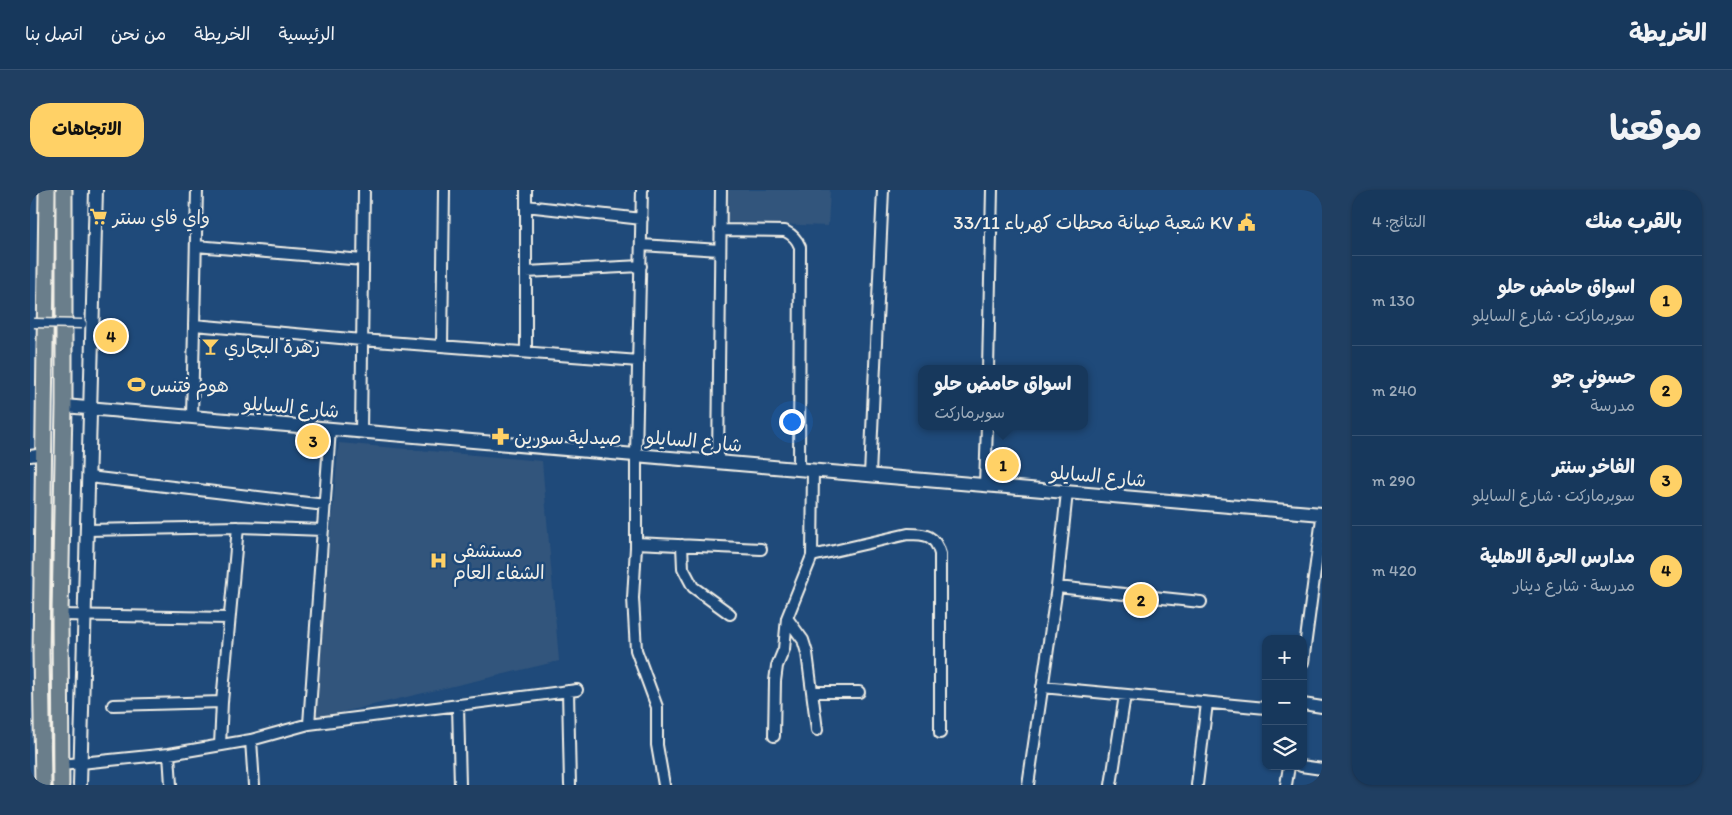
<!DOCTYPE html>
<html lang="ar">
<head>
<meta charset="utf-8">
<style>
	body { margin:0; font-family:Itim,"Playpen Sans Arabic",sans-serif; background:#203f62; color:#f1f3f6; direction:rtl }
	.controls { position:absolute; right:15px; bottom:15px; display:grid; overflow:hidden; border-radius:10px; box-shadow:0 1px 4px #0004 }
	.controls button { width:45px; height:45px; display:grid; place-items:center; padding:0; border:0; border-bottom:1px solid #365272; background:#17385c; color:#f1f3f6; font:25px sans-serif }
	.you { position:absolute; left:761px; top:231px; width:18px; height:18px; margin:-12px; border:4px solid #fff; border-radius:50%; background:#1a73e8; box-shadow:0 0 0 8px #1a73e833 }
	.badge { display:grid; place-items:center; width:32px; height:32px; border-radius:50%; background:#ffd166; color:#111; font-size:16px; font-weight:700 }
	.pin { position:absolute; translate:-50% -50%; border:2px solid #fff; box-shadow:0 1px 5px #0006 }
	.popup { position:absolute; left:888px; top:175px; width:170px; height:65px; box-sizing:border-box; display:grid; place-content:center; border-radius:10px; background:#17385c; filter:drop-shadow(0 1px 4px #0005); font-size:16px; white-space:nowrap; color:#9eacbb }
	.popup b { font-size:19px; color:#f1f3f6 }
	.popup::after { content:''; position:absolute; left:50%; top:100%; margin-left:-10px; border:10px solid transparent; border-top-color:#17385c }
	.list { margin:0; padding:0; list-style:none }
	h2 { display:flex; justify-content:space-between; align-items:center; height:65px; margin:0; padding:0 20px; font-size:21px }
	h2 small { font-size:16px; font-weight:400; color:#9eacbb }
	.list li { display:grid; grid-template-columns:32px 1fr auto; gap:15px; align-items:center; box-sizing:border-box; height:90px; padding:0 20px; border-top:1px solid #365272 }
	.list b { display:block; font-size:19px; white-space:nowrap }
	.list p { margin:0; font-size:16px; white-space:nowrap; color:#9eacbb }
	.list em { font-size:16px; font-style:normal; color:#9eacbb }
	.icon { flex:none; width:28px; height:28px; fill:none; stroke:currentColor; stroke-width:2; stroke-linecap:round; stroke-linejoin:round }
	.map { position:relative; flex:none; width:1292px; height:595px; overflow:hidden; direction:ltr; border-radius:20px }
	header { display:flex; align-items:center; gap:30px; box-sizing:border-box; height:70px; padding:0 25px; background:#17385c; border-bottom:1px solid #365272 }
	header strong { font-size:24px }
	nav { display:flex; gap:28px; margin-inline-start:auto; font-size:18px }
	.intro { display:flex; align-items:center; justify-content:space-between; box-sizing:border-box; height:120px; padding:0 30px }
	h1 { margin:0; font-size:35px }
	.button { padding:12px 22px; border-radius:20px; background:#ffd166; color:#111; font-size:18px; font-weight:700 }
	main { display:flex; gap:30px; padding:0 30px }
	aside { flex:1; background:#17385c; border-radius:20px; box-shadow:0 1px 4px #0004 }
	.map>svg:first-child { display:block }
	.built { fill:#32557c }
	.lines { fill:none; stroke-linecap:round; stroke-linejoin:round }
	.minor-casing { stroke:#f4f1e8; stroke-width:14 }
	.tertiary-casing { stroke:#f4f1e8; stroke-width:16 }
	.primary-casing { stroke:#f4f1e8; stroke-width:19 }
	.minor { stroke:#1f4a7a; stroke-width:10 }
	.tertiary { stroke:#1f4a7a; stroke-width:12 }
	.primary { stroke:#6b7e8b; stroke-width:15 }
	.pedestrian-bridge-casing { stroke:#f4f1e8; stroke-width:11; stroke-linecap:butt }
	.pedestrian-bridge { stroke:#1f4a7a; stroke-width:8 }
	.labels { text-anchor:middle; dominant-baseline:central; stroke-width:5; stroke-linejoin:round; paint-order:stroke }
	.poi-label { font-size:19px; fill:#f4f1e8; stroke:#1f4a7a; text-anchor:start }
	.street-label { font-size:19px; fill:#f4f1e8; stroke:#1f4a7a }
</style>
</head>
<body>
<header>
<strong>الخريطة</strong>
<nav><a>الرئيسية</a><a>الخريطة</a><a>من نحن</a><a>اتصل بنا</a></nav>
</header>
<div class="intro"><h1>موقعنا</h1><a class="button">الاتجاهات</a></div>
<main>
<aside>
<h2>بالقرب منك<small>النتائج: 4</small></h2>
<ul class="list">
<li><span class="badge">1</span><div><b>اسواق حامض حلو</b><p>سوبرماركت · شارع السايلو</p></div><em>130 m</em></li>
<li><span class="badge">2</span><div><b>حسوني جو</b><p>مدرسة</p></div><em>240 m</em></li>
<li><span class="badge">3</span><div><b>الفاخر سنتر</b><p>سوبرماركت · شارع السايلو</p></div><em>290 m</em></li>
<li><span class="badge">4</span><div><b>مدارس الحرة الاهلية</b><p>مدرسة · شارع دينار</p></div><em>420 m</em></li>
</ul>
</aside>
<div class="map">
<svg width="1292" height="595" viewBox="0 0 1292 595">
	<rect width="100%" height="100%" fill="#1f4a7a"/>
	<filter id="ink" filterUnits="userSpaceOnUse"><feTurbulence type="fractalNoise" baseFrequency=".02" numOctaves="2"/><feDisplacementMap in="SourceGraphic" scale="10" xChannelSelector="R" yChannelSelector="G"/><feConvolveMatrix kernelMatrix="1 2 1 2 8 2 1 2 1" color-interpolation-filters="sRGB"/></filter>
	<g filter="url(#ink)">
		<!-- built -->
		<path class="built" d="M697,0H800L798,36L696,32Z
			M309,253L512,271L529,471L283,529Z"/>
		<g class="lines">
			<defs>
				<path id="minor" d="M496,0V162
					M612,0L606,265V357L603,408L606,460L627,517V555L634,595
					M496,16L612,29
					M690,40L755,41C763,45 767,49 770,57L769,279
					M611,55L690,60
					M166,56L333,70
					M496,82L611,76
					M164,135L332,150L609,171
					M412,156L414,0
					M958,179L962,0
					M162,227L167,0
					M331,242L334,0
					M0,266L14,264
					M688,272L691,0
					M840,285L853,0
					M59,287L295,315
					M955,295L957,236
					M57,340L208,337L293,340
					M606,353L731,359
					M652,355L653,378L663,397L700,424
					M782,366L878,344C896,344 905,345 910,364V543
					M1027,397L1171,412
					M30,425L199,428
					M757,428L773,450L777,463L787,540
					M1273,472L1292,328
					M1012,497L1236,518
					M538,501L540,595
					M782,502H829
					M1273,514L1292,517
					M83,515L192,512
					M428,515L430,595
					M279,534L300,239
					M744,546L745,491L747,476L754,459L757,428L782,366L783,280
					M221,550L224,595
					M190,555L192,512L208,337
					M139,564L141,595
					M31,575L139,564L221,550L279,534L547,500
					M1271,576L1292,579
					M998,595L1027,397L1037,302
					M1081,595L1095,505
					M1167,595L1177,513
					M1256,595L1259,576"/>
				<path id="tertiary" d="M34,216L1292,324
					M50,595L66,0"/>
				<path id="primary" d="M13,595L11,463L17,0
					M31,595L30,425L34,216V0"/>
			</defs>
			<!-- minor casing -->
			<use href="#minor" class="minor-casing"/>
			<!-- tertiary casing -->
			<use href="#tertiary" class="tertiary-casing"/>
			<!-- primary casing -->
			<use href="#primary" class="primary-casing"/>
			<!-- minor -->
			<use href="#minor" class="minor"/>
			<!-- tertiary -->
			<use href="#tertiary" class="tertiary"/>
			<!-- primary -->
			<use href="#primary" class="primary"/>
			<defs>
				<path id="pedestrian-bridge" d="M4,133L52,134"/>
			</defs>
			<!-- pedestrian-bridge casing -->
			<use href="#pedestrian-bridge" class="pedestrian-bridge-casing"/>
			<!-- pedestrian-bridge -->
			<use href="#pedestrian-bridge" class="pedestrian-bridge"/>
		</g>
	</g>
	<!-- icons -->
	<defs>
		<symbol id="supermarket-bare" viewBox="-9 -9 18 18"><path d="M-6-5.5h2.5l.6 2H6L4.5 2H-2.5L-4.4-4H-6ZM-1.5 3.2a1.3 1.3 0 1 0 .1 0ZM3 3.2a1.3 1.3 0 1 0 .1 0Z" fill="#ffd166" stroke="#1f4a7a" stroke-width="2.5" paint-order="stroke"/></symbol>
		<symbol id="civic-bare" viewBox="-9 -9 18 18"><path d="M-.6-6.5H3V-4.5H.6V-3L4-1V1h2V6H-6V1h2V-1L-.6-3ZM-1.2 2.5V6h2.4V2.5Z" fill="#ffd166" stroke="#1f4a7a" stroke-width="2.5" paint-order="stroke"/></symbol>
		<symbol id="bar-bare" viewBox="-9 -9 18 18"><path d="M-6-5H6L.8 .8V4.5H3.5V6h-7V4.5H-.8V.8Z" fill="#ffd166" stroke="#1f4a7a" stroke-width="2.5" paint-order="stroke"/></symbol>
		<symbol id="stadium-bare" viewBox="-9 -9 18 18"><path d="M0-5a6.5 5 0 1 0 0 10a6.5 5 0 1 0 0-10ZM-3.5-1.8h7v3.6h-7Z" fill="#ffd166" stroke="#1f4a7a" stroke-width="2.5" paint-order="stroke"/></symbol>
		<symbol id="pharmacy-bare" viewBox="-9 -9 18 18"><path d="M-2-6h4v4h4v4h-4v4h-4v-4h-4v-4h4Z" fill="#ffd166" stroke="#1f4a7a" stroke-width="2.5" paint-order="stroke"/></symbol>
		<symbol id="hospital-bare" viewBox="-9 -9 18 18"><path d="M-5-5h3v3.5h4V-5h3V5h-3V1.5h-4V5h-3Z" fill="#ffd166" stroke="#1f4a7a" stroke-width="2.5" paint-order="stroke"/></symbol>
	</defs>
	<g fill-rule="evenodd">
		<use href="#supermarket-bare" x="56" y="14" width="25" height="25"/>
		<use href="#civic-bare" x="1204" y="20" width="25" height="25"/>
		<use href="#bar-bare" x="168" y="144" width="25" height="25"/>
		<use href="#stadium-bare" x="94" y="182" width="25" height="25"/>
		<use href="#pharmacy-bare" x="458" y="234" width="25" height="25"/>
		<use href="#hospital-bare" x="396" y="358" width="25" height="25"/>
	</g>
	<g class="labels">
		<!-- poi labels -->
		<g class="poi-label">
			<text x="83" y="27">واي فاي سنتر</text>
			<text x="1203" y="32" text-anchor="end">شعبة صيانة محطات كهرباء 33/11 KV</text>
			<text x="194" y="156">زهرة البچاري</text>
			<text x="120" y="195">هوم فتنس</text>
			<text x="484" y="247">صيدلية سورين</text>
			<text x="423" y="360">مستشفى<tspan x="423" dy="22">الشفاء العام</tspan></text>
		</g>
		<!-- street labels -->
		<g class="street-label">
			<text transform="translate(261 217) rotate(5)">شارع السايلو</text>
			<text transform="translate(664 251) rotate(5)">شارع السايلو</text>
			<text transform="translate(1068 286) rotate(5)">شارع السايلو</text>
		</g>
	</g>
</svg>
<div class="controls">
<button>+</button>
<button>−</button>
<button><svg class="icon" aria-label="layers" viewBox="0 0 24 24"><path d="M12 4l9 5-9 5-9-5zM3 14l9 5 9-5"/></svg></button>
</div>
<div class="you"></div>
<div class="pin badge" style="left:973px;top:275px">1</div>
<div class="popup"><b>اسواق حامض حلو</b>سوبرماركت</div>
<div class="pin badge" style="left:1111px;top:410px">2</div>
<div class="pin badge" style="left:283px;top:251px">3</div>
<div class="pin badge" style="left:81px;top:146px">4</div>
</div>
</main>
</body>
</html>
